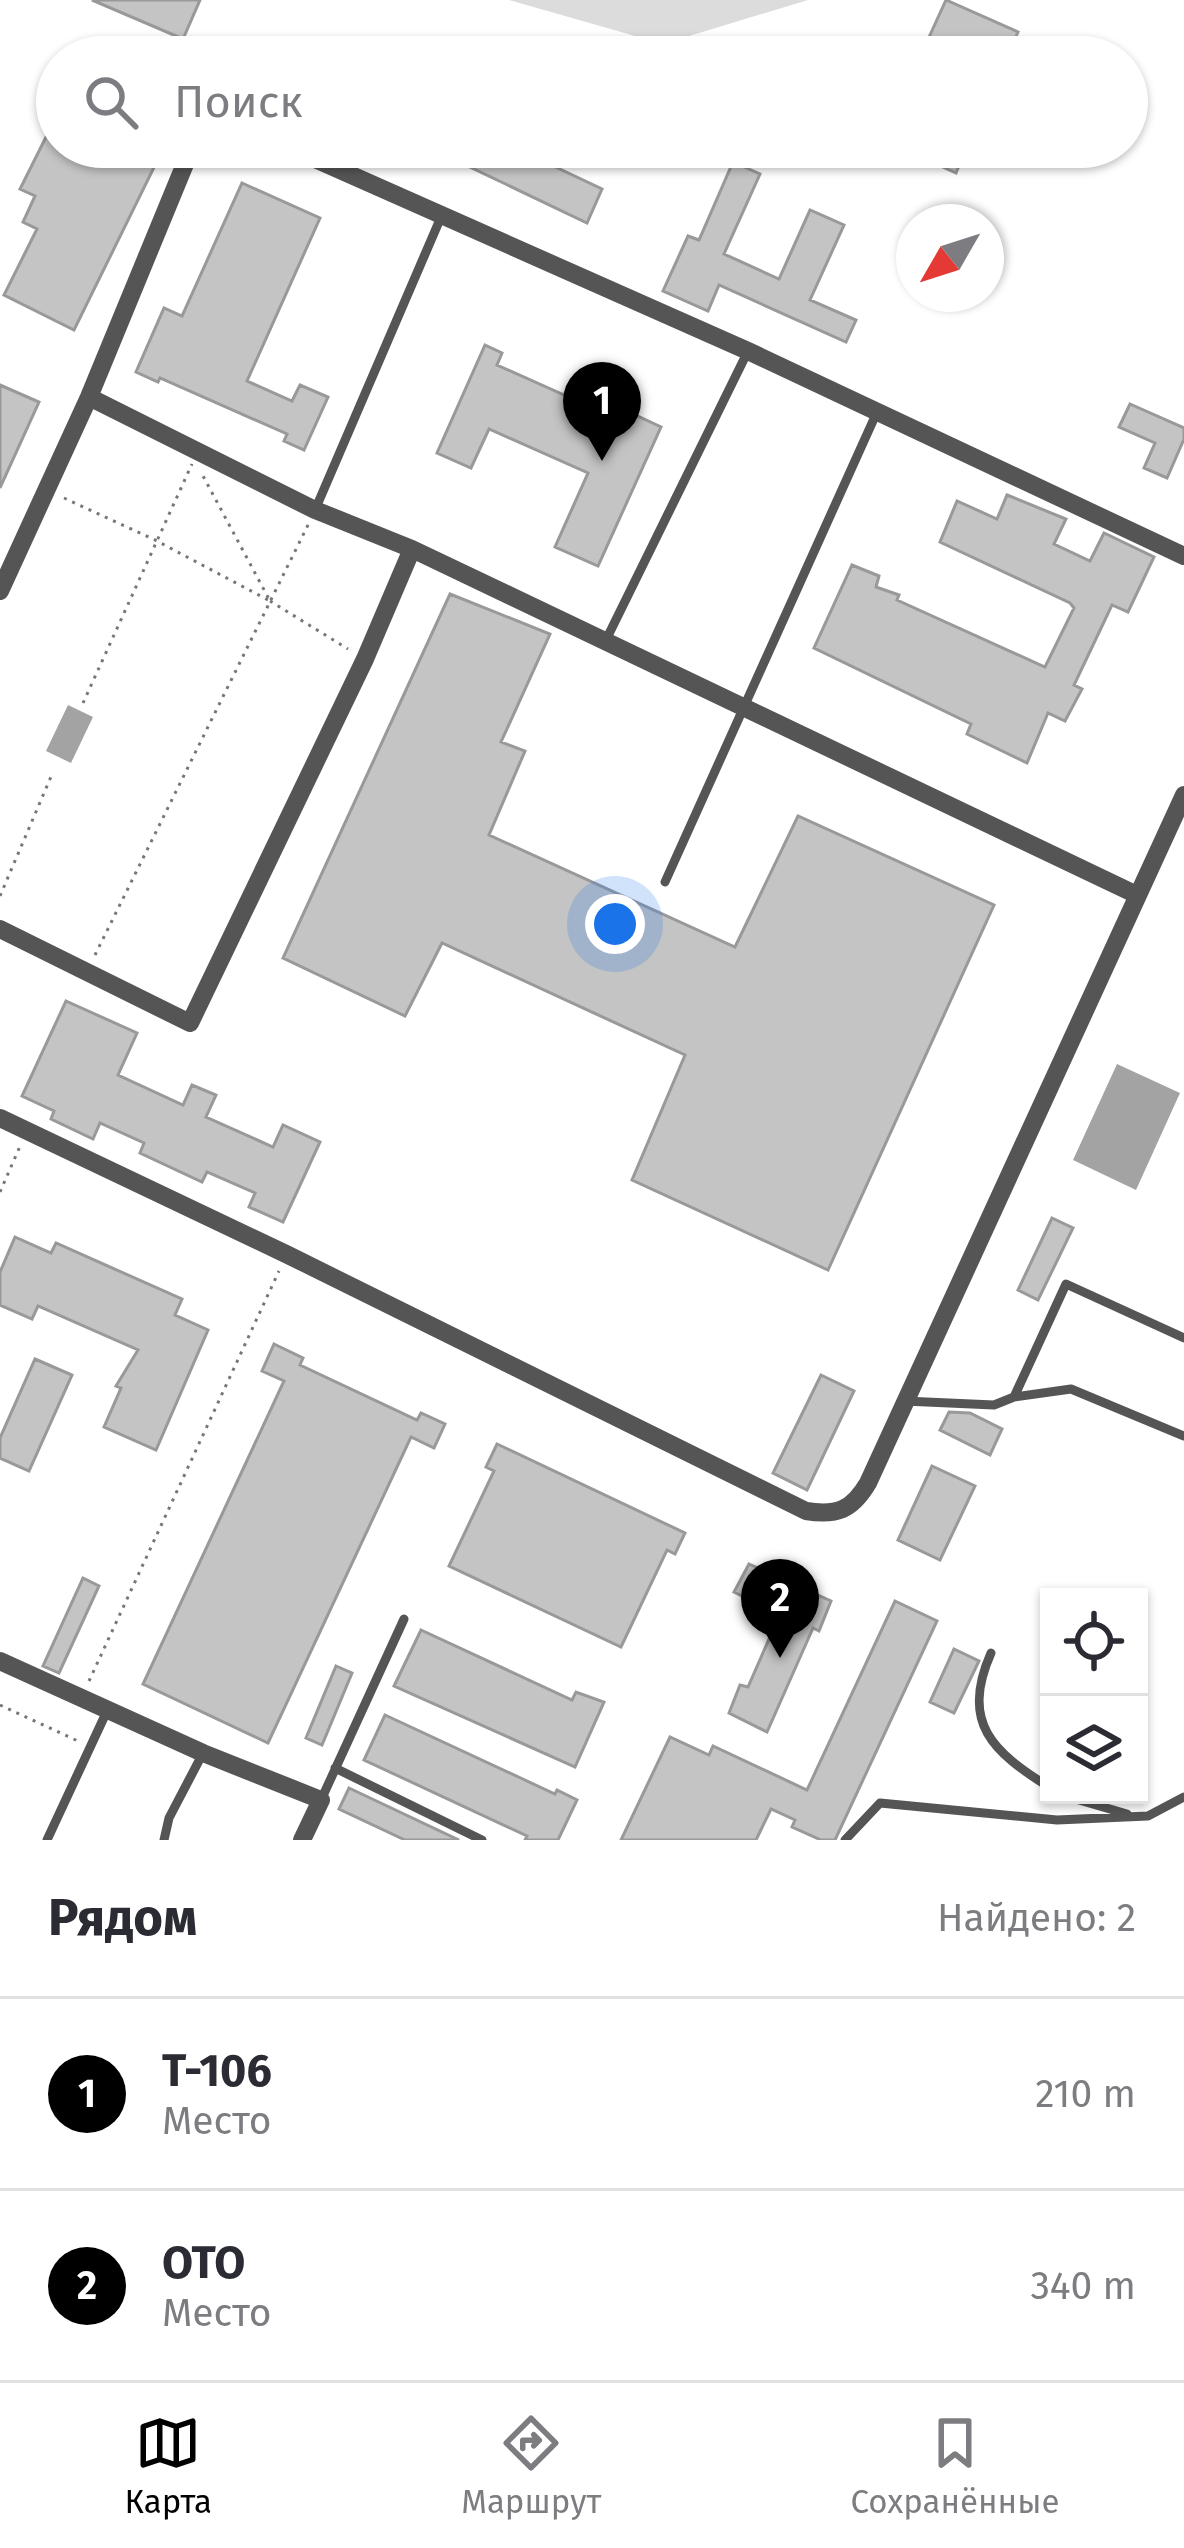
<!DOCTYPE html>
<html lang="ru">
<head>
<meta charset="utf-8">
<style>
	body { margin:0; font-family:"Fira Sans",sans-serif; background:#f2f2f3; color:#2b2b33 }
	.controls { position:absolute; right:36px; bottom:36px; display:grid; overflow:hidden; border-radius:0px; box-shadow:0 3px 9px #0004 }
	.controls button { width:108px; height:108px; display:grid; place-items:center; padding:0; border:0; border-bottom:3px solid #e1e1e2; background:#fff; color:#2b2b33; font:60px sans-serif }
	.compass { position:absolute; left:896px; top:204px; width:108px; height:108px; border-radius:50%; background:#fff; box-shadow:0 3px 9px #0004; rotate:231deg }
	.you { position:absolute; left:615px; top:924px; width:42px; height:42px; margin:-30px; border:9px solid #fff; border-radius:50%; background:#1a73e8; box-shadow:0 0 0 18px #1a73e833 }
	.badge { display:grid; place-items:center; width:78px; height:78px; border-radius:50%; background:#000; color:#fff; font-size:39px; font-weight:700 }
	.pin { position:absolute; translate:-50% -99px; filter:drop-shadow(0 3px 6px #0008) }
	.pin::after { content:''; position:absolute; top:63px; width:42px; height:36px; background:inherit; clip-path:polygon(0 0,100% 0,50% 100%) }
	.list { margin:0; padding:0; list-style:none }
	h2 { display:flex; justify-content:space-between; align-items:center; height:156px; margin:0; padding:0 48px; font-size:51px }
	h2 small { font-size:39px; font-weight:400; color:#7c7c81 }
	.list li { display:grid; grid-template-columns:78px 1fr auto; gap:36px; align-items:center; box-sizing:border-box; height:192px; padding:0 48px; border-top:3px solid #e1e1e2 }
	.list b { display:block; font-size:45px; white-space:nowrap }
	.list p { margin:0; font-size:39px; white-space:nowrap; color:#7c7c81 }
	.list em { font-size:39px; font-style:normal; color:#7c7c81 }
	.icon { flex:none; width:66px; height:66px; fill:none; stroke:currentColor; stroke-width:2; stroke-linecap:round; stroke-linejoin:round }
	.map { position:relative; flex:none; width:1184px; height:1840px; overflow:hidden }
	.search { position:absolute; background:#fff; box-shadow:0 3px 9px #0004; left:36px; right:36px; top:36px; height:132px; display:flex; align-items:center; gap:30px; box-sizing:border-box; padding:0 42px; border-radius:66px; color:#7c7c81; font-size:45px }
	.sheet { height:540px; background:#fff }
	nav { display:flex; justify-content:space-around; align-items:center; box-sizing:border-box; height:168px; border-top:3px solid #e1e1e2; background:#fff; font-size:33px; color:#7c7c81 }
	nav a { display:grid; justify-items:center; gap:6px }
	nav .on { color:#000 }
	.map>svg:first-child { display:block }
	.green { fill:#dcdcdc }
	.water { fill:#a3a3a3 }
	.building { fill:#c4c4c4; stroke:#999; stroke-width:3 }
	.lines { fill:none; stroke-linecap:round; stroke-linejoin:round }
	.path { stroke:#777; stroke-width:3; stroke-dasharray:3 6; stroke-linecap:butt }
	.lane { stroke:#555; stroke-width:9 }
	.street { stroke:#555; stroke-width:18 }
</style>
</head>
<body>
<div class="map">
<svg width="1184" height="1840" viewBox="0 0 1184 1840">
	<rect width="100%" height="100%" fill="#fff"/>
	<!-- green -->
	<path class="green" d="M509,0H808L663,44Z"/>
	<!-- water -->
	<path class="water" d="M68,705L93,717L71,763L46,751Z
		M1117,1064L1180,1093L1136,1190L1073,1160Z"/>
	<!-- building -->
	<path class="building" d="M92,0H200L183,39Z
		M946,0L1018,32L1007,57H920Z
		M57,115V147H164L74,330L4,295L37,229L23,222L35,196L20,189Z
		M456,147H513L602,189L587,223L451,158Z
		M899,147H967L956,173Z
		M733,162L760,174L724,254L779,279L810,210L844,225L810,300L856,320L846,342L719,285L708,311L663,291L688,236L699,240Z
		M242,183L320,218L247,381L292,401L300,385L328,397L304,450L284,441L287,434L160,378L158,382L136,372L164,308L182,316Z
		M485,345L502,353L497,365L600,411L615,377L635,386L625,410L661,427L598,566L555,547L588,473L489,429L471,468L437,453Z
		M0,385L39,402L0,488Z
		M1130,404L1184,428V439L1167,478L1144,468L1155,443L1119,427Z
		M1007,495L1066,519L1054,544L1090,561L1104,533L1154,557L1128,612L1112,605L1074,685L1082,689L1065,721L1048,713L1027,763L967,734L971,724L814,648L852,565L879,576L876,587L899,595L897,600L1045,667L1074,608L1070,603L940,542L957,501L997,519Z
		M450,594L550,634L501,742L525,751L489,835L735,947L798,816L994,905L828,1270L632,1180L685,1055L442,943L405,1016L283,958Z
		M66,1001L137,1033L118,1075L183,1105L192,1085L216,1095L206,1117L273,1147L283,1125L320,1142L283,1222L249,1207L255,1193L207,1172L202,1182L140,1153L144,1143L100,1123L93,1139L51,1119L54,1111L22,1096Z
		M1052,1218L1073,1228L1038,1300L1018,1290Z
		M15,1237L51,1253L56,1243L182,1299L175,1315L208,1330L156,1450L104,1427L121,1388L116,1386L138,1350L38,1306L32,1319L0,1305V1272Z
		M274,1344L303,1358L300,1365L417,1420L421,1413L445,1424L434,1448L411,1437L268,1743L143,1684L284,1381L262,1371Z
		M35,1359L72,1375L29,1471L0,1458V1438Z
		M821,1375L854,1391L807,1490L773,1473Z
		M949,1412L970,1413L1002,1429L990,1455L940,1430Z
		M497,1444L685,1533L675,1554L667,1550L621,1647L449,1566L494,1471L486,1467Z
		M932,1466L975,1486L940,1560L898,1540Z
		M749,1564L831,1601L819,1631L813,1628L767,1732L729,1713L740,1685L748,1687L780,1614L734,1592Z
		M83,1578L99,1586L59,1673L43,1666Z
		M895,1601L937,1621L835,1840H821L792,1827L795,1820L771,1809L756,1840H621L670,1737L709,1755L713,1746L807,1790Z
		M421,1630L572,1700L576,1692L604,1702L575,1767L394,1686Z
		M954,1649L979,1661L954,1713L930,1702Z
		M336,1666L352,1673L322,1745L306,1738Z
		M385,1715L555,1794L557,1790L577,1800L558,1840H525L527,1836L364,1760Z
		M349,1788L459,1840H405L339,1809Z"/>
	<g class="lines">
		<!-- path -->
		<path class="path" d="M64,498L155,540L270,601L202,474
			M270,601L348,649
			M83,703L192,464
			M0,896L53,772
			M95,955L309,523
			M0,1192L21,1144
			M89,1681L279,1271
			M0,1705L80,1742"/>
		<!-- lane -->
		<path class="lane" d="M315,510L441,217
			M605,642L748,351
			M665,882L877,412
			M1014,1397L1071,1389L1184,1436
			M904,1401L994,1405L1014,1397L1066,1284L1184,1338
			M991,1653C960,1723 993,1752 1049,1787
			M335,1768L482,1840
			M1062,1795L1127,1814
			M321,1800L404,1619
			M47,1840L107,1711
			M164,1840L169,1818L203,1753
			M845,1840L880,1803L1057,1820L1148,1816L1184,1797"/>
		<!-- street -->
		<path class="street" d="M288,147L748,351L1184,556
			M89,397L315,510L412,549L1137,895
			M0,591L89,397L192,147
			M0,929L190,1023L365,659L412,549
			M0,1118L286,1254L806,1511C837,1516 852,1510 868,1483L1184,795
			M0,1661L203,1753L321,1800L302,1840"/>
	</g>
</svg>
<div class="controls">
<button><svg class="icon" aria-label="locate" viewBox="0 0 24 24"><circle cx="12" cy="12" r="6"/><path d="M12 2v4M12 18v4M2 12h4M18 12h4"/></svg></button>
<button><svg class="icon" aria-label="layers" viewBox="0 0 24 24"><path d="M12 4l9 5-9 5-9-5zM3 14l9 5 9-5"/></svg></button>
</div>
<svg class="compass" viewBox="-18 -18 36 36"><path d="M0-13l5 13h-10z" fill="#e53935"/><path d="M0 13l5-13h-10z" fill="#7c7c81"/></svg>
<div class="you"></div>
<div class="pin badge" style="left:602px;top:461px">1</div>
<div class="pin badge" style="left:780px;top:1658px">2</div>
<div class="search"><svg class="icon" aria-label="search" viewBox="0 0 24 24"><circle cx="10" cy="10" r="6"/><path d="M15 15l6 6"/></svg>Поиск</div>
</div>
<section class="sheet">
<h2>Рядом<small>Найдено: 2</small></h2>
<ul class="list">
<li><span class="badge">1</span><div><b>Т-106</b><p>Место</p></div><em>210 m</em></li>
<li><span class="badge">2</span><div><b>ОТО</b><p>Место</p></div><em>340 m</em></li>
</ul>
</section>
<nav>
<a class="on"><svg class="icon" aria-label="map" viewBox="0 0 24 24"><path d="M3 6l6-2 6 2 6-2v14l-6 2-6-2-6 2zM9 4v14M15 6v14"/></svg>Карта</a>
<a><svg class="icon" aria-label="directions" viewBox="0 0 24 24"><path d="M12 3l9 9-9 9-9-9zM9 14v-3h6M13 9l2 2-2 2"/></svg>Маршрут</a>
<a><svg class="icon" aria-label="saved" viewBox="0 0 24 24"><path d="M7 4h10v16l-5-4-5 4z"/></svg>Сохранённые</a>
</nav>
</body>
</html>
